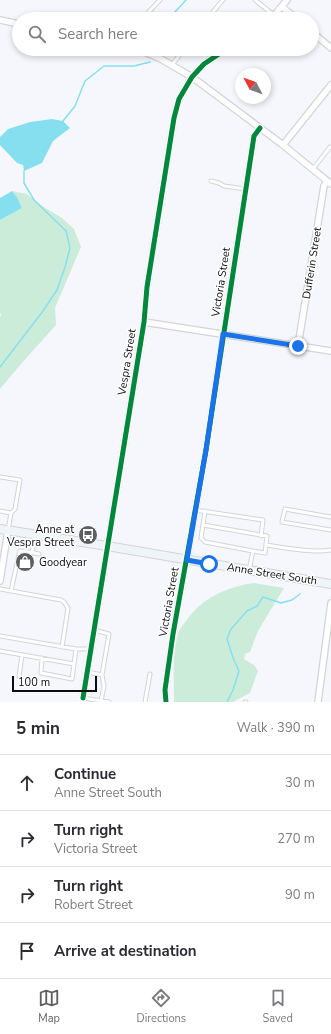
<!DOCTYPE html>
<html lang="en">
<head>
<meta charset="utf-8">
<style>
	body { margin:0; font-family:"Nunito Sans",sans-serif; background:#f7f7f7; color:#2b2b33 }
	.compass { position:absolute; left:235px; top:68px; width:36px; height:36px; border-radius:50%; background:#fff; box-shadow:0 2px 6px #0003; rotate:311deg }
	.scale { position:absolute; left:12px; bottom:10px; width:85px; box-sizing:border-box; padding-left:4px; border:2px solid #0b0c0f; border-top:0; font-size:11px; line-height:14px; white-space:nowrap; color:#0b0c0f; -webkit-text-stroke:3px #fff; paint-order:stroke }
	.stop { position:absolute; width:12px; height:12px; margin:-9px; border:3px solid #1a73e8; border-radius:50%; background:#fff }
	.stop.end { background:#1a73e8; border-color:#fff; box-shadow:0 1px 4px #0008 }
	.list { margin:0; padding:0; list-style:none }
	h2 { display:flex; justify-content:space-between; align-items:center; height:52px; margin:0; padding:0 16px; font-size:17px }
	h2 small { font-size:13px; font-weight:400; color:#7c7c81 }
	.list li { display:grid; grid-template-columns:26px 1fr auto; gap:12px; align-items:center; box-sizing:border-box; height:56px; padding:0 16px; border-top:1px solid #e1e1e2 }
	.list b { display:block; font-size:15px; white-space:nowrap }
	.list p { margin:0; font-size:13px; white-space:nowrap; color:#7c7c81 }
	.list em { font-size:13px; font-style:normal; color:#7c7c81 }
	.icon { flex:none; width:22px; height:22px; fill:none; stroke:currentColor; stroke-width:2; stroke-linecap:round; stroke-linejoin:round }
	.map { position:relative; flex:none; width:331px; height:702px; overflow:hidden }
	.search { position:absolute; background:#fff; box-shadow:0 2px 6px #0003; left:12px; right:12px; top:12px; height:44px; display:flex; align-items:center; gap:10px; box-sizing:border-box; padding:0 14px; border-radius:22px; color:#7c7c81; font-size:15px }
	.sheet { height:276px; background:#fff }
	nav { display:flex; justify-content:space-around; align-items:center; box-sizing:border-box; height:56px; border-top:1px solid #e1e1e2; background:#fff; font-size:11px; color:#7c7c81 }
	nav a { display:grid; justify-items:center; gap:2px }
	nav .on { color:#5d5e62 }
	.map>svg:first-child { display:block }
	.green { fill:#ccecda }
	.water { fill:#86dfef }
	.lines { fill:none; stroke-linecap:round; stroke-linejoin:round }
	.stream { stroke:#86dfef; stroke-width:1.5 }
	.lane-casing { stroke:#d3d4d7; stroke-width:5 }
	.street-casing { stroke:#d3d4d7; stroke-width:8 }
	.secondary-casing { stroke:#d3d4d7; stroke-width:10 }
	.lane { stroke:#fefeff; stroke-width:3 }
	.street { stroke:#fefeff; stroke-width:5.5 }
	.secondary { stroke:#eef4f7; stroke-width:8 }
	.cycleway-casing { stroke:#fff; stroke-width:8 }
	.cycleway { stroke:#00873e; stroke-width:5 }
	.route { stroke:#1a73e8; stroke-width:5 }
	.labels { text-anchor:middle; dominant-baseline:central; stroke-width:3; stroke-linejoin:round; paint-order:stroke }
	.street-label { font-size:11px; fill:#0b0c0f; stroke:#fff }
	.poi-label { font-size:11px; fill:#0b0c0f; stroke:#fff; text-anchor:end }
</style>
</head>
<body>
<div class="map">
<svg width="331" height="702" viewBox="0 0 331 702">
	<rect width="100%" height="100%" fill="#f6f7fc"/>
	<!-- green -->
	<path class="green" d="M12,191L27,194L42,206L62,218L74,229L81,247L55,308L56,325L21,364L0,389V318L1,314L0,313V220L22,208L17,197Z
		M254,583L284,588L258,631L250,652L245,654L244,659L254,665L258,671L250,693L233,702H174C174,680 172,656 178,634C179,630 183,625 186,621C202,598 226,587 254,583Z"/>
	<!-- water -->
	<path class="water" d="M52,119L63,121L70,128L53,141L42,163L24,171L23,165L17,163L0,145V137L8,129L30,122Z
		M12,191L17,197L22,208L0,220V198Z"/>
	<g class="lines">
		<!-- stream -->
		<path class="stream" d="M172,19L174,13L186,0
			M63,121L75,106L85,81L104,66H134L150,62
			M0,367L43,311L57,290L65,267L70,248L66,231L34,200L24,183V171
			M227,702L233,690L239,671L233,658L227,639L231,629L247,611L257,606L263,597L281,603L292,600L300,594"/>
		<defs>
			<path id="lane" d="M255,0L274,15
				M142,19L160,0
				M207,19L223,0
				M172,65L184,49
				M313,169L330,147
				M211,181L219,183L224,186L246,189
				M0,477L20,480L15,509L11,513
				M195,510L263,520L261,536
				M0,511L11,513L8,530
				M205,511L201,538L205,542L253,551L249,570
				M331,517L285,509L282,522L331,530
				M203,525L267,536L265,553L253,551
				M266,545C286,548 312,553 331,550
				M32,553L35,535
				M0,589L61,600L64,602L68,608L62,647
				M11,591L19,554L20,551H24L39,554
				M0,636L76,649H91
				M0,651L74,664L76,649
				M42,658L41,673L72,679L74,664
				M88,672L102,675L109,634L94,630
				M19,677L22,655
				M83,698L109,702
				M101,701L104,686L102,675
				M145,702L150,674
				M245,702H246"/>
			<path id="street" d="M282,7L297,19
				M271,19L287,0
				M0,20L19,24
				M312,32L331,48
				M138,49L161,59L192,77L283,145L331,184
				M283,145L331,85
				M144,322L331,351
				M298,346L324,186L327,181
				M0,581L8,530
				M83,698L144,322L147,287L174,118L179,99L192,77L204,64L219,54L228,49
				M166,702L165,690L173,634L206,450L254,136L260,128
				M318,702L331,603"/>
			<path id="secondary" d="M0,529L107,546L331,584"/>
		</defs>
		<!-- lane casing -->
		<use href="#lane" class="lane-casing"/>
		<!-- street casing -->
		<use href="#street" class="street-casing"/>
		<!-- secondary casing -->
		<use href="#secondary" class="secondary-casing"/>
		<!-- lane -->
		<use href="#lane" class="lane"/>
		<!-- street -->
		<use href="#street" class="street"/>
		<!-- secondary -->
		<use href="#secondary" class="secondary"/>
		<defs>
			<path id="cycleway" d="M83,698L144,322L147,287L174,118L179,99L192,77L204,64L219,54L228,49
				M166,702L165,690L173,634L206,450L254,136L260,128"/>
		</defs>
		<!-- cycleway casing -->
		<use href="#cycleway" class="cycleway-casing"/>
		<!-- cycleway -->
		<use href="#cycleway" class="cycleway"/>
	</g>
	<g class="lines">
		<!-- route -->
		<path class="route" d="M209,564L187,560L206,450L223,334L298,346"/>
	</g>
	<!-- icons -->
	<defs>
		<symbol id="bus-disc" viewBox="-11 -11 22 22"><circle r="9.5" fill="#5d5e62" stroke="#fff"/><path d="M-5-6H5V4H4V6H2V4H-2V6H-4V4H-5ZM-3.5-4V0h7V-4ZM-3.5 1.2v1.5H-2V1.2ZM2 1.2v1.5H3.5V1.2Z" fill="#fff"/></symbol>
		<symbol id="shop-disc" viewBox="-11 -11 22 22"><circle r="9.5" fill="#5d5e62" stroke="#fff"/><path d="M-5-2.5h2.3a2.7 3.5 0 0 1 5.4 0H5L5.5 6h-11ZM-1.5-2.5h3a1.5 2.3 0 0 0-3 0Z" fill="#fff"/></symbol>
	</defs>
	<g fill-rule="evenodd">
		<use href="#bus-disc" x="77" y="524" width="22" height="22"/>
		<use href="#shop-disc" x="14" y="551" width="22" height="22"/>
	</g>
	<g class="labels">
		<!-- street labels -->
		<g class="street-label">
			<text transform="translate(312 263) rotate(-81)">Dufferin Street</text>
			<text transform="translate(221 282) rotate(-81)">Victoria Street</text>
			<text transform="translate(127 362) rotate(-81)">Vespra Street</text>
			<text transform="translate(272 574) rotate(9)">Anne Street South</text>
			<text transform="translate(169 602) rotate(-80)">Victoria Street</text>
		</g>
		<!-- poi labels -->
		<g class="poi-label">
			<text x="74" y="529">Anne at<tspan x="74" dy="13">Vespra Street</tspan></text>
			<text x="39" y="562" text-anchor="start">Goodyear</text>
		</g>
	</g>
</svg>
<svg class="compass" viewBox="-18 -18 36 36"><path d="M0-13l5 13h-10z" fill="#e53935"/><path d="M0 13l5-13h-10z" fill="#7c7c81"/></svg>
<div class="scale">100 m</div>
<div class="stop" style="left:209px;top:564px"></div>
<div class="stop end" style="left:298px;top:346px"></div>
<div class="search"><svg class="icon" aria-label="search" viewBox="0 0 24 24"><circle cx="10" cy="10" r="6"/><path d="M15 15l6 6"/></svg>Search here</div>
</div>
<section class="sheet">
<h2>5 min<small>Walk · 390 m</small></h2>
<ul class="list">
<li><svg class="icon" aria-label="ahead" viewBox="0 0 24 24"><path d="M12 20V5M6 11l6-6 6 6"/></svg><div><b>Continue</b><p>Anne Street South</p></div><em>30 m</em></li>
<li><svg class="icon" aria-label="right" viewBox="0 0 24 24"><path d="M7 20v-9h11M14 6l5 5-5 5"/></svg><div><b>Turn right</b><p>Victoria Street</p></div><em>270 m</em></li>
<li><svg class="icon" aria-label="right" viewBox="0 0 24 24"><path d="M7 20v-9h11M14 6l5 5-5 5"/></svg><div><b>Turn right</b><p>Robert Street</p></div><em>90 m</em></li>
<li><svg class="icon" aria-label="arrive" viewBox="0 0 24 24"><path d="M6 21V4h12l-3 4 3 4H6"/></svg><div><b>Arrive at destination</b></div></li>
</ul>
</section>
<nav>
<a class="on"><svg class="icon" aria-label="map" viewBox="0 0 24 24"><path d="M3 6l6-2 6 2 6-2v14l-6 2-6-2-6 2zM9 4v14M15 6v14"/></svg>Map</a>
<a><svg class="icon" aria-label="directions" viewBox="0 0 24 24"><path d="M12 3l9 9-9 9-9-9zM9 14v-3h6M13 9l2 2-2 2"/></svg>Directions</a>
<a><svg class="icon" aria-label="saved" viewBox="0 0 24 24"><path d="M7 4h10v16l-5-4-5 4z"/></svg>Saved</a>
</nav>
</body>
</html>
